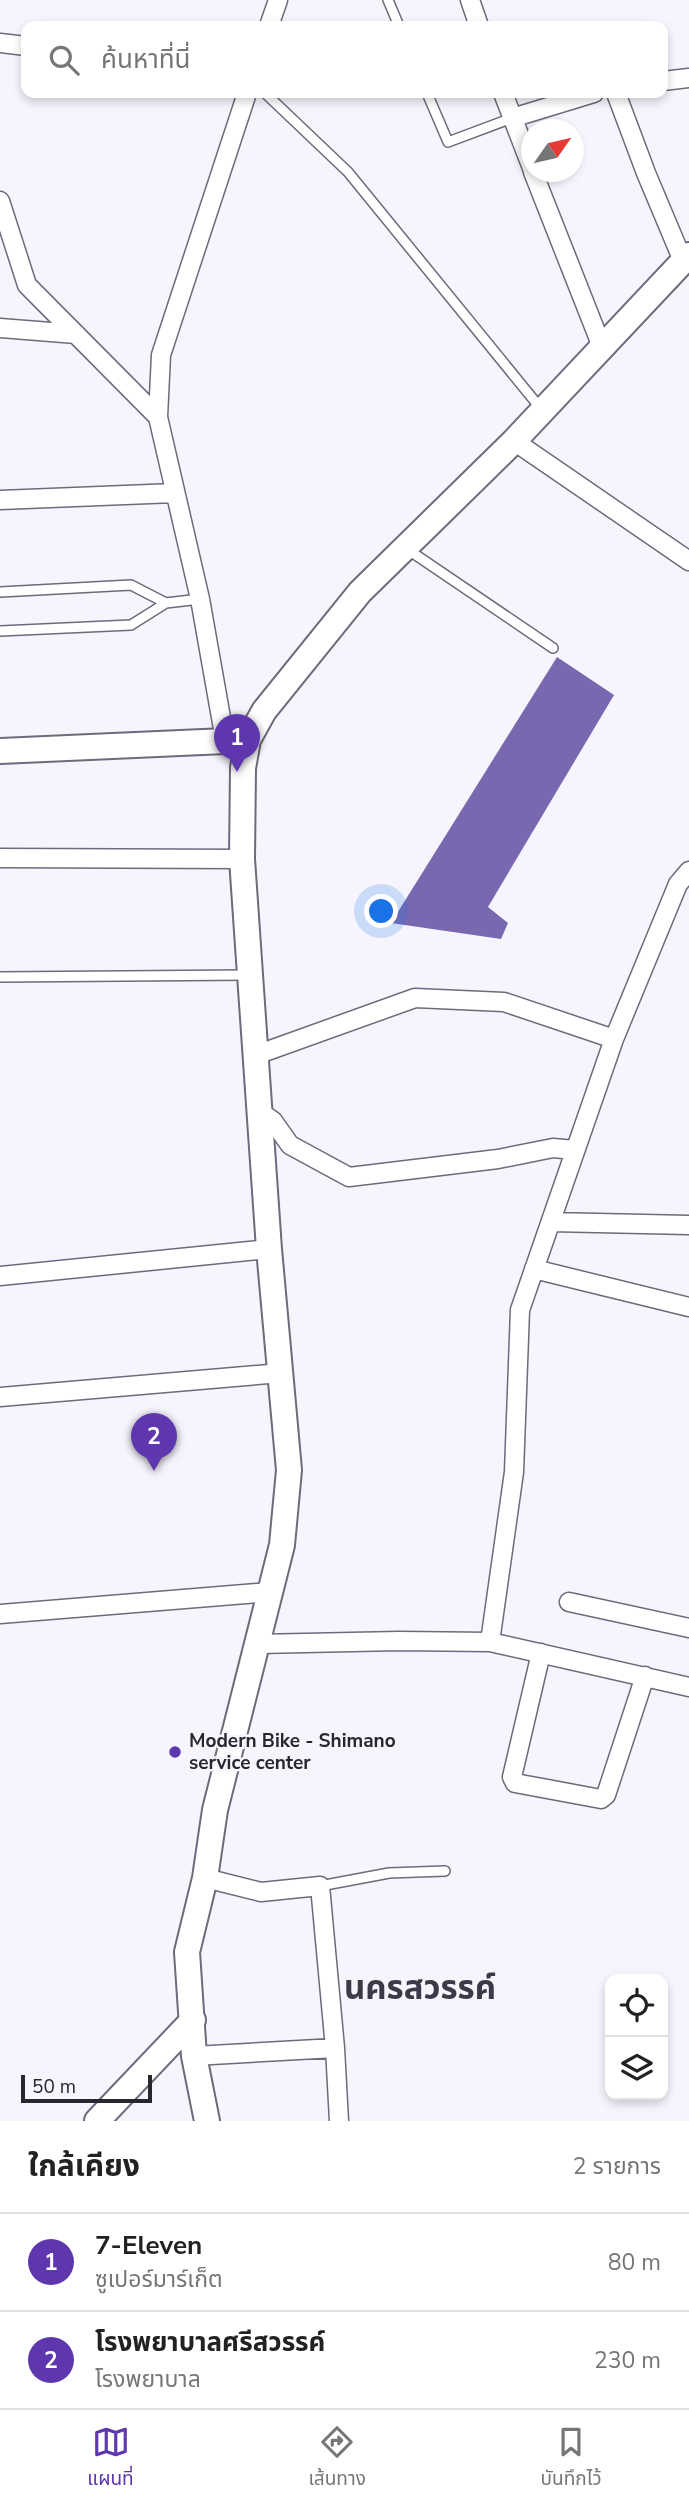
<!DOCTYPE html>
<html lang="th">
<head>
<meta charset="utf-8">
<style>
	body { margin:0; font-family:"Nunito Sans","Noto Sans Thai",sans-serif; background:#f2f2f2; color:#222 }
	.controls { position:absolute; right:21px; bottom:21px; display:grid; overflow:hidden; border-radius:14px; box-shadow:0 4px 10px #0003 }
	.controls button { width:63px; height:63px; display:grid; place-items:center; padding:0; border:0; border-bottom:2px solid #e0e0e0; background:#fff; color:#222; font:35px sans-serif }
	.compass { position:absolute; left:521px; top:119px; width:63px; height:63px; border-radius:50%; background:#fff; box-shadow:0 4px 10px #0003; rotate:56deg }
	.scale { position:absolute; left:21px; bottom:18px; width:131px; box-sizing:border-box; padding-left:7px; border:4px solid #28272e; border-top:0; font-size:19px; line-height:24px; white-space:nowrap; color:#28272e; -webkit-text-stroke:5px #f6f5fd; paint-order:stroke }
	.you { position:absolute; left:382px; top:912px; width:24px; height:24px; margin:-18px; border:5px solid #fff; border-radius:50%; background:#1a73e8; box-shadow:0 0 0 10px #1a73e833 }
	.badge { display:grid; place-items:center; width:46px; height:46px; border-radius:50%; background:#5e36ae; color:#fff; font-size:23px; font-weight:700 }
	.pin { position:absolute; translate:-50% -58px; filter:drop-shadow(0 2px 4px #0008) }
	.pin::after { content:''; position:absolute; top:37px; width:24px; height:21px; background:inherit; clip-path:polygon(0 0,100% 0,50% 100%) }
	.list { margin:0; padding:0; list-style:none }
	h2 { display:flex; justify-content:space-between; align-items:center; height:91px; margin:0; padding:0 28px; font-size:30px }
	h2 small { font-size:23px; font-weight:400; color:#767676 }
	.list li { display:grid; grid-template-columns:46px 1fr auto; gap:21px; align-items:center; box-sizing:border-box; height:98px; padding:0 28px; border-top:2px solid #e0e0e0 }
	.list b { display:block; font-size:26px; white-space:nowrap }
	.list p { margin:0; font-size:23px; white-space:nowrap; color:#767676 }
	.list em { font-size:23px; font-style:normal; color:#767676 }
	.icon { flex:none; width:38px; height:38px; fill:none; stroke:currentColor; stroke-width:2; stroke-linecap:round; stroke-linejoin:round }
	.map { position:relative; flex:none; width:689px; height:2121px; overflow:hidden }
	.search { position:absolute; background:#fff; box-shadow:0 4px 10px #0003; left:21px; right:21px; top:21px; height:77px; display:flex; align-items:center; gap:18px; box-sizing:border-box; padding:0 24px; border-radius:14px; color:#767676; font-size:26px }
	.sheet { height:287px; background:#fff }
	nav { display:flex; justify-content:space-around; align-items:center; box-sizing:border-box; height:98px; border-top:2px solid #e0e0e0; background:#fff; font-size:19px; color:#767676 }
	nav a { display:grid; justify-items:center; gap:4px }
	nav .on { color:#5e36ae }
	.map>svg:first-child { display:block }
	.building { fill:#7968b0 }
	.lines { fill:none; stroke-linecap:round; stroke-linejoin:round }
	.lane-casing { stroke:#6d6a7b; stroke-width:12 }
	.street-casing { stroke:#6d6a7b; stroke-width:21 }
	.secondary-casing { stroke:#6d6a7b; stroke-width:28 }
	.lane { stroke:#fff; stroke-width:9 }
	.street { stroke:#fff; stroke-width:18 }
	.secondary { stroke:#fff; stroke-width:24 }
	.poi-dot { fill:#5e36ae; stroke:#f6f5fd; stroke-width:2.5 }
	.labels { text-anchor:middle; dominant-baseline:central; stroke-width:5; stroke-linejoin:round; paint-order:stroke }
	.poi-label { font-size:19px; font-weight:bold; fill:#28272e; stroke:#f6f5fd; text-anchor:start }
	.town-label { font-size:33px; font-weight:bold; fill:#3c3a49; stroke:#f6f5fd }
</style>
</head>
<body>
<div class="map">
<svg width="689" height="2121" viewBox="0 0 689 2121">
	<rect width="100%" height="100%" fill="#f6f5fd"/>
	<!-- building -->
	<path class="building" d="M557,657L614,695L488,907L508,923L501,939L391,923Z"/>
	<g class="lines">
		<defs>
			<path id="lane" d="M388,0L399,26
				M265,93L348,172L542,410
				M427,93L448,142L512,118
				M407,549L553,648
				M0,592L131,585L166,603
				M0,631L131,625L166,603L200,599
				M0,977L247,975
				M320,1886L389,1873L445,1871"/>
			<path id="street" d="M470,0L479,26
				M269,26L278,0
				M0,43L26,46
				M663,81L689,78
				M503,93L532,168
				M616,93L646,173L683,261
				M512,118L594,93
				M533,172L602,347
				M0,201L27,285L158,417
				M0,328L76,334
				M514,441L689,561
				M0,500L175,493
				M225,740L200,599L158,417L161,355L247,93
				M0,858L242,859
				M256,1055L415,998L504,1002L614,1039
				M260,1112L273,1121L290,1145L349,1177L498,1159L553,1148L575,1150
				M551,1222L689,1225
				M534,1269L689,1307
				M0,1276L269,1249
				M0,1397L281,1373
				M569,1602L689,1628
				M0,1614L270,1592
				M490,1642L514,1472L520,1310L614,1039L678,884L689,871
				M257,1644L399,1641L490,1642L689,1687
				M541,1653L512,1777L515,1783L601,1799L606,1795L645,1676
				M205,1878L261,1892L320,1886L335,2048L339,2121
				M194,2056L335,2048"/>
			<path id="secondary" d="M0,751L248,740
				M97,2121L193,2020
				M207,2121L194,2056L187,1952L205,1878L215,1810L282,1545L289,1470L269,1249L242,859L243,768L248,740L264,711L360,592L514,441L689,255"/>
		</defs>
		<!-- lane casing -->
		<use href="#lane" class="lane-casing"/>
		<!-- street casing -->
		<use href="#street" class="street-casing"/>
		<!-- secondary casing -->
		<use href="#secondary" class="secondary-casing"/>
		<!-- lane -->
		<use href="#lane" class="lane"/>
		<!-- street -->
		<use href="#street" class="street"/>
		<!-- secondary -->
		<use href="#secondary" class="secondary"/>
	</g>
	<!-- markers -->
	<circle class="poi-dot" cx="175" cy="1752" r="7"/>
	<g class="labels">
		<!-- poi labels -->
		<g class="poi-label">
			<text x="189" y="1741">Modern Bike - Shimano<tspan x="189" dy="22">service center</tspan></text>
		</g>
		<!-- town labels -->
		<g class="town-label">
			<text x="420" y="1988">นครสวรรค์</text>
		</g>
	</g>
</svg>
<div class="controls">
<button><svg class="icon" aria-label="locate" viewBox="0 0 24 24"><circle cx="12" cy="12" r="6"/><path d="M12 2v4M12 18v4M2 12h4M18 12h4"/></svg></button>
<button><svg class="icon" aria-label="layers" viewBox="0 0 24 24"><path d="M12 4l9 5-9 5-9-5zM3 14l9 5 9-5"/></svg></button>
</div>
<svg class="compass" viewBox="-18 -18 36 36"><path d="M0-13l5 13h-10z" fill="#e53935"/><path d="M0 13l5-13h-10z" fill="#767676"/></svg>
<div class="scale">50 m</div>
<div class="you"></div>
<div class="pin badge" style="left:237px;top:772px">1</div>
<div class="pin badge" style="left:154px;top:1471px">2</div>
<div class="search"><svg class="icon" aria-label="search" viewBox="0 0 24 24"><circle cx="10" cy="10" r="6"/><path d="M15 15l6 6"/></svg>ค้นหาที่นี่</div>
</div>
<section class="sheet">
<h2>ใกล้เคียง<small>2 รายการ</small></h2>
<ul class="list">
<li><span class="badge">1</span><div><b>7-Eleven</b><p>ซูเปอร์มาร์เก็ต</p></div><em>80 m</em></li>
<li><span class="badge">2</span><div><b>โรงพยาบาลศรีสวรรค์</b><p>โรงพยาบาล</p></div><em>230 m</em></li>
</ul>
</section>
<nav>
<a class="on"><svg class="icon" aria-label="map" viewBox="0 0 24 24"><path d="M3 6l6-2 6 2 6-2v14l-6 2-6-2-6 2zM9 4v14M15 6v14"/></svg>แผนที่</a>
<a><svg class="icon" aria-label="directions" viewBox="0 0 24 24"><path d="M12 3l9 9-9 9-9-9zM9 14v-3h6M13 9l2 2-2 2"/></svg>เส้นทาง</a>
<a><svg class="icon" aria-label="saved" viewBox="0 0 24 24"><path d="M7 4h10v16l-5-4-5 4z"/></svg>บันทึกไว้</a>
</nav>
</body>
</html>
